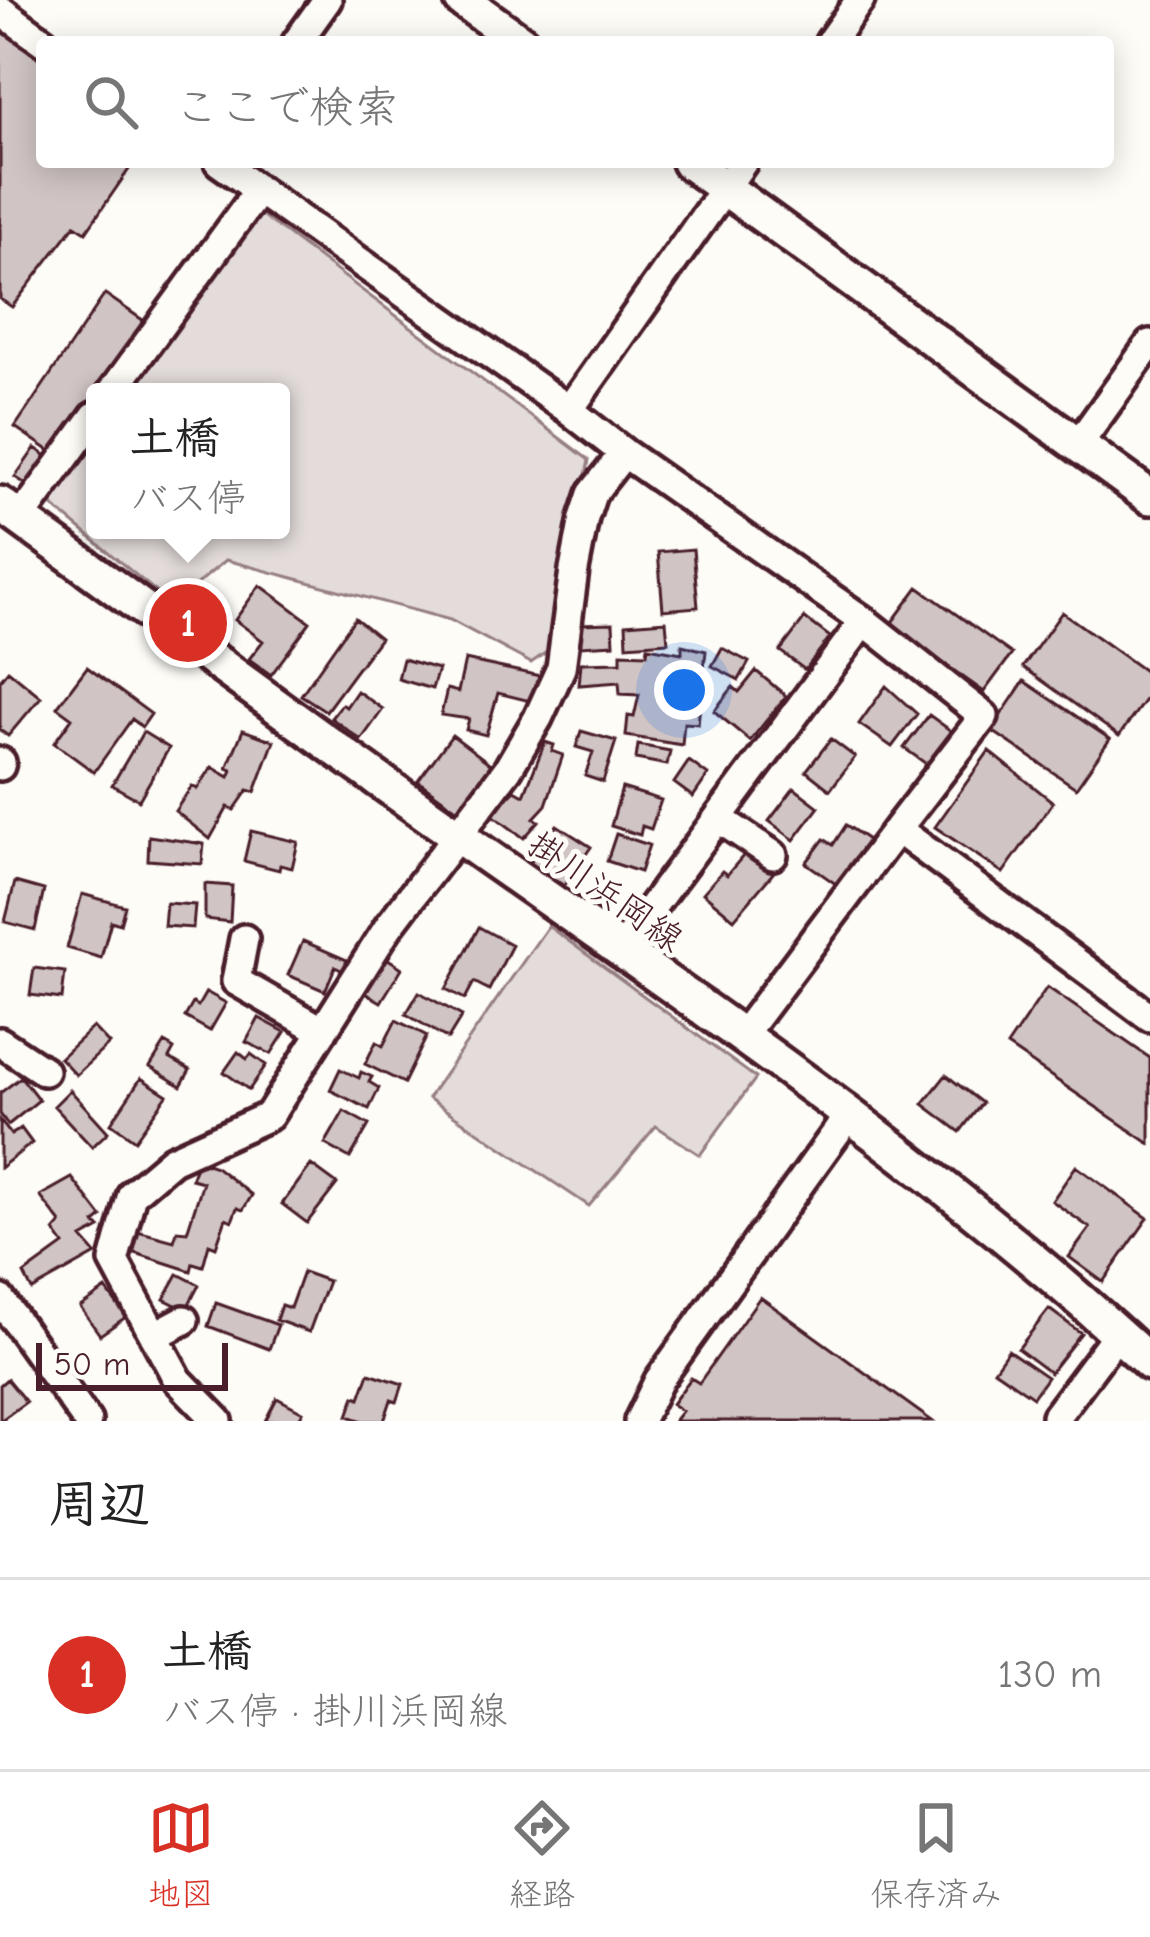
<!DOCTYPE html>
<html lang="ja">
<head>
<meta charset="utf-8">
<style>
	body { margin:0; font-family:"Comic Neue","Klee One",sans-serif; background:#f2f2f2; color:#222 }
	.scale { position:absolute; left:36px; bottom:30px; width:192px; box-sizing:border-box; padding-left:12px; border:6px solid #4a1f2b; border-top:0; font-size:33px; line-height:42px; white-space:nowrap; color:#4a1f2b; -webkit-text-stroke:9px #fdfcf7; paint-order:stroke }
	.you { position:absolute; left:684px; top:690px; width:42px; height:42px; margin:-30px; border:9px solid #fff; border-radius:50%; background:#1a73e8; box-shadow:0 0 0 18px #1a73e833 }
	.badge { display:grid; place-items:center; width:78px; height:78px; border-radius:50%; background:#d93025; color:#fff; font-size:39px; font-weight:700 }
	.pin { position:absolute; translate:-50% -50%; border:6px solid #fff; box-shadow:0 3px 12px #0006 }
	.popup { position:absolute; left:86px; top:383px; width:204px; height:156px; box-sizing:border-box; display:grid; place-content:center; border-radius:12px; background:#fff; filter:drop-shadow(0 3px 9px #0005); font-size:39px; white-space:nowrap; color:#767676 }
	.popup b { font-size:45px; color:#222 }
	.popup::after { content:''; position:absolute; left:50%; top:100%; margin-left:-24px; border:24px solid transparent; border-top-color:#fff }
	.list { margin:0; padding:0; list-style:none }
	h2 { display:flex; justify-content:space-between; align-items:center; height:156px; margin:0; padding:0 48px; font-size:51px }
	h2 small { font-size:39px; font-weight:400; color:#767676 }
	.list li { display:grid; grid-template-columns:78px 1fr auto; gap:36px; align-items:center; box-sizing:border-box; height:192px; padding:0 48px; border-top:3px solid #e0e0e0 }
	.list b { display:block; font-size:45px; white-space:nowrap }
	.list p { margin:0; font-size:39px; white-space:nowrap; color:#767676 }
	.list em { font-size:39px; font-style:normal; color:#767676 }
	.icon { flex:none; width:66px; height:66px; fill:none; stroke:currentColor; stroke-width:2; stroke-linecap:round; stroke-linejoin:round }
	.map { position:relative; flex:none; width:1150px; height:1421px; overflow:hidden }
	.search { position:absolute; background:#fff; box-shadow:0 6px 30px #0003; left:36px; right:36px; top:36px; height:132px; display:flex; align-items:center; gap:30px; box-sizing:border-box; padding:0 42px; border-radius:12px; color:#767676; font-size:45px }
	.sheet { height:348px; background:#fff }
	nav { display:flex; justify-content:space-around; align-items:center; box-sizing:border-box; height:168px; border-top:3px solid #e0e0e0; background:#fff; font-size:33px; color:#767676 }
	nav a { display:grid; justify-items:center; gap:6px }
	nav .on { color:#d93025 }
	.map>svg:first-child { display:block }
	.green { fill:#e3dcda; stroke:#967e82; stroke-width:3 }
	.building { fill:#d0c5c4; stroke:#4a1f2b; stroke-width:3 }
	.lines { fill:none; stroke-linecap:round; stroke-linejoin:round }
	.minor-casing { stroke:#4a1f2b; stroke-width:36 }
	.major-casing { stroke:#4a1f2b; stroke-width:42 }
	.minor { stroke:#fdfcf7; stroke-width:27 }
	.major { stroke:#fdfcf7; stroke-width:33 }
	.labels { text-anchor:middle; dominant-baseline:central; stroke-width:10; stroke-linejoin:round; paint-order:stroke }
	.street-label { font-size:36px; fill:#4a1f2b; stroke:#fdfcf7 }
</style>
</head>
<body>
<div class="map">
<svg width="1150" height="1421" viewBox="0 0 1150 1421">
	<rect width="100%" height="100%" fill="#fdfcf7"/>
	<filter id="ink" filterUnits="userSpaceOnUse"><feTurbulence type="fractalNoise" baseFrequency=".00833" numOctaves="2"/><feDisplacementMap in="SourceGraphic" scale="24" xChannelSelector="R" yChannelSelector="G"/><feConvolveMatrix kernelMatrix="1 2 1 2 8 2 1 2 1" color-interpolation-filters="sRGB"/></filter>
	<g filter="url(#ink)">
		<!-- green -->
		<path class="green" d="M255,210L589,460L552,648L531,663L450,620L226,560L172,605L44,499L95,429V530H281V392H122Z
			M548,926L756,1078L700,1155L656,1126L589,1206L428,1098Z"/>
		<!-- building -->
		<path class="building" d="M0,29L42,58V162H134L86,232L75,225L12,307L0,299Z
			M105,294L147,323L101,392H95V401L57,456L15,427Z
			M35,448L51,459L32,488L15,477Z
			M693,549L698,607L663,610L658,552Z
			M260,585L310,622L271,675L249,659L263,641L235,620Z
			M918,587L1012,654L984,692L890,625Z
			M1062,612L1150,675V693L1119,736L1023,667Z
			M355,618L380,638L326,711L301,695Z
			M805,618L830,637L805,670L780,651Z
			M666,621L668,642L627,645L626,624Z
			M613,623L614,644L580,646L579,624Z
			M682,645L706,651L698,724L684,723L682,745L626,736L628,716L634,717L639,695L620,694L619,682L579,685L581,663L621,662V653L647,654L648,647L682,653Z
			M722,648L749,662L739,680L712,666Z
			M403,659L438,669L432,689L398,679Z
			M465,660L540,676L534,702L498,693L486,735L466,730L469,719L441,715L447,689L458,692Z
			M87,667L151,714L142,727L132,719L94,772L54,743L72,718L57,707Z
			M8,670L41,697L8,736L0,730V680Z
			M756,671L786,696L750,741L714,711L733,687L739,692Z
			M1024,681L1110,739L1076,788L991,730Z
			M886,686L917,714L892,747L859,724Z
			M357,691L383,709L361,740L331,718L342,704L346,707Z
			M929,715L954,733L929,766L904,748Z
			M243,730L274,741L255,792L248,790L234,810L228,807L210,839L175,811L192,786L197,789L212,767L229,777L232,770L227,768Z
			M581,731L616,741L603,782L585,776L593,752L576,747Z
			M143,732L169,748L139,800L112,785Z
			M452,735L493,766L459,811L418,781Z
			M831,739L855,757L830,790L806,771Z
			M545,742L554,745L552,751L563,755L546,805L534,818L539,821L524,838L490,813L507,789L511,794L515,790L524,795Z
			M638,745L670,751L667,765L636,759Z
			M989,751L1053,802L1003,873L935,827Z
			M689,761L708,775L693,797L674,783Z
			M622,788L661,800L651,829L642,826L640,835L611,826Z
			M794,788L819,807L794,840L769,821Z
			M557,825L591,847L564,886L530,863Z
			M846,825L871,842L840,887L806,863L824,839L833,845Z
			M251,831L298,842L292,868L280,865L279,870L244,861Z
			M616,834L649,845L640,872L607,861Z
			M149,836L204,844L202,864L148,860Z
			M748,850L774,872L734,919L703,893L722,871L727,875Z
			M15,882L44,890L35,930L5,922Z
			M205,884L232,886L230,922L205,919Z
			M82,894L125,906L120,924L111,921L101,958L67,948Z
			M166,903L195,905L193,928L164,926Z
			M479,927L512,945L489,990L474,982L465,999L446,989Z
			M303,941L347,960L343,971L335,967L325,991L288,975Z
			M385,957L402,968L381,1002L364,992Z
			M34,968L65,972L62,999L30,995Z
			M1047,987L1150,1058V1144L1007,1046Z
			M206,992L226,1003L210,1031L185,1017L193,1003L198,1006Z
			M419,992L462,1016L448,1039L406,1014Z
			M259,1018L285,1032L271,1054L246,1042Z
			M396,1020L427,1036L404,1083L365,1064L376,1042L383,1046Z
			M93,1027L109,1044L76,1075L60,1058Z
			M165,1043L174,1049L169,1058L190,1070L181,1086L150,1067Z
			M238,1052L247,1059L251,1054L266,1065L249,1090L224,1072Z
			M340,1069L359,1078L361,1072L372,1077L369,1082L379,1088L369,1109L330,1090Z
			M946,1075L982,1103L960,1132L923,1104Z
			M21,1077L39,1100L8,1125L0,1114V1093Z
			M141,1078L167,1095L135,1140L111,1123Z
			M70,1090L108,1132L92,1147L54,1106Z
			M344,1111L369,1125L350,1158L325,1144Z
			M0,1120L11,1135L21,1128L32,1143L0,1168Z
			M198,1161L216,1167L252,1195L243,1210L237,1208L232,1221L226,1218L216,1247L209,1244L203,1266L193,1263L191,1271L129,1251L134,1230L174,1241L177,1231L187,1232L203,1182L191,1179Z
			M311,1165L337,1184L307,1223L282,1204Z
			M1076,1166L1148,1218L1103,1282L1069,1257L1090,1228L1052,1201Z
			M72,1178L102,1217L95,1223L100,1228L82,1238L96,1254L32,1290L24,1274L64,1245L54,1231L61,1223L40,1196Z
			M303,1272L328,1281L309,1332L276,1320L281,1305L290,1308Z
			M178,1274L199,1285L186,1310L164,1299Z
			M106,1289L126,1317L100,1335L80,1307Z
			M760,1297L932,1421H674L682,1411L672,1404L691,1378L699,1383Z
			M216,1303L278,1325L269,1349L208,1326Z
			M1049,1309L1081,1333L1050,1373L1018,1349Z
			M1008,1350L1047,1377L1033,1397L994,1370Z
			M369,1373L403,1384L397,1402L391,1400L384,1421H363L348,1416L355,1396L360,1398Z
			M7,1379L26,1402L0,1421V1385Z
			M277,1398L303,1412L298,1421H265Z"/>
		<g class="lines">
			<defs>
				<path id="minor" d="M0,10L44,42
					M297,42L327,0
					M830,42L860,0
					M219,162L569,410L624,453L864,621L984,716L897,829L1150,1017
					M112,392L259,190
					M569,410L743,162
					M1077,446L1150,344
					M20,519L95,416
					M0,766L1,762
					M718,818L773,855
					M244,939L236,981L323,1031
					M620,950L864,621
					M741,1037L897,829
					M0,1042L44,1071
					M0,1299L87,1421
					M154,1336L184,1320
					M1056,1416L1118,1333
					M218,1421L178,1380L114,1261L132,1194L172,1160L269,1116L389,926L508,769L538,718L561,668L574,570L584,518L592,494L624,453
					M639,1421L659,1380L849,1115"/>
				<path id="major" d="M462,0L521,42
					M689,162L1150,497
					M0,504C155,616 307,731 464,840C699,1005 939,1167 1150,1363"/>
			</defs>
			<!-- minor casing -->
			<use href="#minor" class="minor-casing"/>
			<!-- major casing -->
			<use href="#major" class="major-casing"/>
			<!-- minor -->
			<use href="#minor" class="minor"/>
			<!-- major -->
			<use href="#major" class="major"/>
		</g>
	</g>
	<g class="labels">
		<!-- street labels -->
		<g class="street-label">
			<text transform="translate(605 892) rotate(35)">掛川浜岡線</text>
		</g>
	</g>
</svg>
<div class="scale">50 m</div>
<div class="you"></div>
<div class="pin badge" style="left:188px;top:623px">1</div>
<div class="popup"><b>土橋</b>バス停</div>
<div class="search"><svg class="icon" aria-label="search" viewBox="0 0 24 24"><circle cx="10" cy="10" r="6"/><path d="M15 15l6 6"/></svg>ここで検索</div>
</div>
<section class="sheet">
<h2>周辺<small></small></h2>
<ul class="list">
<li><span class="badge">1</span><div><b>土橋</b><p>バス停 · 掛川浜岡線</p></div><em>130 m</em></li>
</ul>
</section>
<nav>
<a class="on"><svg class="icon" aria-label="map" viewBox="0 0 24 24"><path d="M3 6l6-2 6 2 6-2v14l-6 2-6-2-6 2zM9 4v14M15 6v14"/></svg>地図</a>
<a><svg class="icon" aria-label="directions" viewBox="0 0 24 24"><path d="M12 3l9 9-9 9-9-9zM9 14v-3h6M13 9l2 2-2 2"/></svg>経路</a>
<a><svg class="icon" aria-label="saved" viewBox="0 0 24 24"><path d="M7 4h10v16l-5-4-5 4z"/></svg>保存済み</a>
</nav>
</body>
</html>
